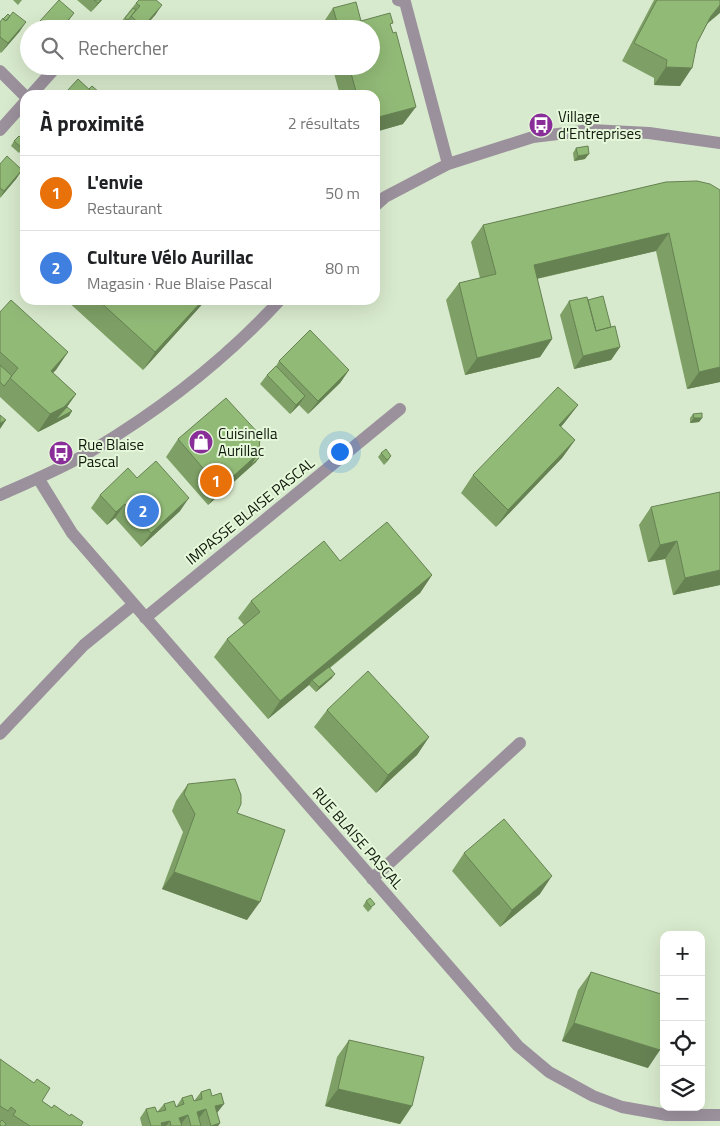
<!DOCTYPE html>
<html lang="fr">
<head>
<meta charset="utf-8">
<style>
	body { margin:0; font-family:"Titillium Web",sans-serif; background:#f2f2f2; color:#202124 }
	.controls { position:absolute; right:15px; bottom:15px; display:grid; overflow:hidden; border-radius:10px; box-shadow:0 5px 20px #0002 }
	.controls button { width:45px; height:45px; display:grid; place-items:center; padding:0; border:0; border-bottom:1px solid #e0e0e0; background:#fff; color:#202124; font:25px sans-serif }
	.you { position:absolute; left:339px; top:451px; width:18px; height:18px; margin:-12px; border:4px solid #fff; border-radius:50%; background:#1a73e8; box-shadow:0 0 0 8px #1a73e833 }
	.badge { display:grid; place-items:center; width:32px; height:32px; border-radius:50%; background:#d93025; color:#fff; font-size:16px; font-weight:700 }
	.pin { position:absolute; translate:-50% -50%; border:2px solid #fff; box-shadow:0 1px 5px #0006 }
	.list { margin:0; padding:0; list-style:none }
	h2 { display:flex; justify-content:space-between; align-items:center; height:65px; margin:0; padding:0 20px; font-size:21px }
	h2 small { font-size:16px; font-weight:400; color:#757577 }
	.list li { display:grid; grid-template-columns:32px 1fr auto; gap:15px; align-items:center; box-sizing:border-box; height:75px; padding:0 20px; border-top:1px solid #e0e0e0 }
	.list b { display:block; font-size:19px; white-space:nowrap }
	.list p { margin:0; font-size:16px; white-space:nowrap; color:#757577 }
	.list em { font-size:16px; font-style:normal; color:#757577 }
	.icon { flex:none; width:28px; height:28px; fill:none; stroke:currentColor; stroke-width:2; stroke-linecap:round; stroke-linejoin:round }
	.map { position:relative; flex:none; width:720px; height:1126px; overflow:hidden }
	.search { position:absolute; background:#fff; box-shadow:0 5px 20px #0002; left:20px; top:20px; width:360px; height:55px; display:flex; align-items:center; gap:12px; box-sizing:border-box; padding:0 18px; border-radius:28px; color:#757577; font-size:19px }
	.panel { position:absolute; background:#fff; box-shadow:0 5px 20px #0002; left:20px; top:90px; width:360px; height:215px; border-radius:15px }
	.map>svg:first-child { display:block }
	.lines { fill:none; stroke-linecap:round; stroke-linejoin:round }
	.minor { stroke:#9b919d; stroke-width:12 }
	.wall { fill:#7ea066 }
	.shaded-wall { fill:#668253 }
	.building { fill:#92ba77; stroke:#668253 }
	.labels { text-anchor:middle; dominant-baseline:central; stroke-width:4; stroke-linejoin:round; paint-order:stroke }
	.poi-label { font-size:15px; fill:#10170c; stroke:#e5f8da; text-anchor:start }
	.street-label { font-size:15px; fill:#10170c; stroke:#e5f8da }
</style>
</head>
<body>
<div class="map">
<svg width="720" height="1126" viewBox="0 0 720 1126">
	<rect width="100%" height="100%" fill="#d8eacd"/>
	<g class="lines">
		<!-- minor -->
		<path class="minor" d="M398,0L405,2L448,164
			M0,71L25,96
			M31,95L57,66
			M0,130L25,102
			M375,206L385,197L448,164L533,137L591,130L649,133L720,143
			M38,478L72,533L518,1046L549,1072L593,1096L622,1107L667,1115H720
			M0,495C31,481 64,468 93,450C163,408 225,360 280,300
			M145,618L400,409
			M0,734L84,645L133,605
			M372,879L520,743"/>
	</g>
	<!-- wall -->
	<path class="wall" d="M13,0H22L18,5Z
		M77,0H102L91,12Z
		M654,0H720L697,43L680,86L654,85V78L622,61Z
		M136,3L156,14L143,29H129L121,22Z
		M333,8L361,21L391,26L403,124L375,132V95H340L332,66H371V29H322L321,26Z
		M40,21L67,23L62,29H34Z
		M0,22L20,31L1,53L0,52Z
		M95,66H105L100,72Z
		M89,89L99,95H64L67,91Z
		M14,141L23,148L19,153L11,146Z
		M576,148L585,159L574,161L573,153Z
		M0,164L22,170L16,179L0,198Z
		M666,182L720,382L687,389L656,251L537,279L552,339L540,357L465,375L446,300L459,283L480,278L471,242L483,225Z
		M66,300H206L143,370Z
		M588,300L611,327L620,347L611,360L574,369L560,315L569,301Z
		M0,312L68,352L53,373L76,394L67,407L72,411L69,416L38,432L0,397Z
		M279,361L349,370L340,383L308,414L299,405L290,414L260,384L267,375L276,366Z
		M578,405L561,427L575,440L562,458L496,527L461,493L473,475Z
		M693,414L702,418L699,422L690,423V418Z
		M178,439L259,453L257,455L256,462L208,505L166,457Z
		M381,453L391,456L388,461L384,465L378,457Z
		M137,478L180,511L141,547L115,518L107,525L91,508L100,495Z
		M651,507L720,585L673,595L665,559L648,562L639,525Z
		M340,561L432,575L420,593L330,668L332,678L316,692L309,685L268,719L214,657L227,639L244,625L238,618L251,601Z
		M327,710L429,737L417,755L376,793L314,727Z
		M188,784L247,920L162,889L183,832L172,811L176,801Z
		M464,853L540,894L500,927L452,871Z
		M366,901L372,908L368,912L363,906Z
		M591,972L648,1068L562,1041L578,990Z
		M349,1040L412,1106L400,1124L325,1106L337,1057Z
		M0,1059L42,1101L52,1108L81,1126H0Z
		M201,1092L217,1113L220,1123L218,1126H142L140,1118L146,1109L157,1112L164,1104L176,1107L182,1098L194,1101Z"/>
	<!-- shaded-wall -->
	<path class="shaded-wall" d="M101,0H102L91,12L98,3Z
		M162,5L156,14L143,29H142Z
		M720,5V13L708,23L699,33L711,16Z
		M74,13L67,23L62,29H61Z
		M26,22L20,31L1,53L8,43Z
		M666,67L692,68L680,86L654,85Z
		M416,107L403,124L375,132V118Z
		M589,154L585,159L574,161L578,156Z
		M22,170L16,179L0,198L4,191Z
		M669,233L656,251L522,282L534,265Z
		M203,300H206L143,370L155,352Z
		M552,339L540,357L465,375L477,358Z
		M620,347L611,360L574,369L583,356Z
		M68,352L56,370L38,388L51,371Z
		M720,367V382L687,389L699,372Z
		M349,370L340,383L308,414L318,401Z
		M76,394L64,411H72L69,416L52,425L53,423L52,425L38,432L50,414Z
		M305,396L299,405L290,414L296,405Z
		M578,405L565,422L547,442L559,425Z
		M694,418H702L699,422L690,423Z
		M6,420L0,429V423Z
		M575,440L562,458L496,527L508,510Z
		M259,453L247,470L208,505L220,488Z
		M259,458L256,462L247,470L250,466Z
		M189,498L180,511L141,547L151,533Z
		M125,504L115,518L107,525L116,512Z
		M677,541L665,559L648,562L660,545Z
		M720,570V585L673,595L685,578Z
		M432,575L420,593L313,681L312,680L309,685L268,719L280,701Z
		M335,674L332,678L316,692L319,687Z
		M429,737L417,755L376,793L388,775Z
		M174,872L260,902L247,920L162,889Z
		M552,876L540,894L500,927L512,910Z
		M574,1023L660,1050L648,1068L562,1041Z
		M338,1089L412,1106L400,1124L325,1106Z
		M224,1104L217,1113L215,1106Z
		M206,1109L199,1118L197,1112Z
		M188,1115L181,1124L179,1118Z
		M170,1121L166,1126H159L161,1123Z
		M220,1123L218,1126H210H211Z"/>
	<!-- building -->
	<path class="building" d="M59,0L74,13L64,25L60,23L55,29H49L40,21Z
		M94,0H101L98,3Z
		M139,0H156L162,5L143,27L131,16L140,6L136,3Z
		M657,0H720V5L711,16L697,43L692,68L666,67L667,60L634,43Z
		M356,2L361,21L390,13L393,23L390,24L393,33L396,32L416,107L375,118V95H357L349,66H371V29H339L333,8Z
		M133,8L136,10L128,20L125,18Z
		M13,12L26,22L8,43L0,37V22L3,18L6,21Z
		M8,14L10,16L6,21L3,19Z
		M78,79L93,93L91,95H69L70,93L67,91Z
		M92,86L100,93L99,95H91L93,93L89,89Z
		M19,136L25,141V145L22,148L14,141Z
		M588,146L589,154L578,156L576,148Z
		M7,156L22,170L4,191L0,188V164Z
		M697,181L710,184L720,190V367L699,372L669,233L534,265L552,339L477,358L459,283L496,274L483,225L666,182Z
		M603,296L611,327L596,331L588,300Z
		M587,297L596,331L615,326L620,347L583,356L569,301Z
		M11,300L68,352L51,371L76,394L64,407L50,414L10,378L18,368L0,352V312Z
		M98,300H203L155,352Z
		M310,330L349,370L318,401L279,361Z
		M0,365L12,376L4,386L0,382Z
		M276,366L305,396L296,405L267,375Z
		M558,387L578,405L559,425L575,440L508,510L473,475Z
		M226,398L260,435L259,453L220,488L178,439Z
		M67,407L72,411L55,420Z
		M702,413V418H694L693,414Z
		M0,415L6,420L0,423Z
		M386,449L391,456L387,460L381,453Z
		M257,455L259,458L250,466Z
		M156,461L189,498L151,533L125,504L116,512L100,495L128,468L137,478Z
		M720,492V570L685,578L677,541L660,545L651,507Z
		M387,522L432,575L280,701L227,639L260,612L251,601L324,541L340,561Z
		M329,667L335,674L319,687L312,680Z
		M368,671L429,737L388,775L327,710Z
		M235,779L241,795V804L237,813L285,830L260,902L174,872L195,814L184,794L188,784Z
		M504,819L552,876L512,910L464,853Z
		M370,898L375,904L371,907L366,901Z
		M591,972L664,995V1038L660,1050L574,1023Z
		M349,1040L424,1057L412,1106L338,1089Z
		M0,1059L34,1083L37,1079L50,1088L42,1101L52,1108L54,1105L70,1116L71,1114L83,1122L81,1126H30L13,1115L16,1111L11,1107L8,1111L0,1106Z
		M210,1089L212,1096L221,1093L224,1104L215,1106L220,1123L211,1126L206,1109L197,1112L201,1126H191L188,1115L179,1118L182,1126H171L170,1121L161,1123L162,1126H151L146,1109L155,1107L157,1112L166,1110L164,1104L174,1101L176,1107L184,1104L182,1098L192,1095L194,1101L202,1099L201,1092Z
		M2,1120L6,1124L5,1126H1L0,1125V1122Z"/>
	<!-- icons -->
	<defs>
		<symbol id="bus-disc" viewBox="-11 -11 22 22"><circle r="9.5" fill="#892e99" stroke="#e5f8da"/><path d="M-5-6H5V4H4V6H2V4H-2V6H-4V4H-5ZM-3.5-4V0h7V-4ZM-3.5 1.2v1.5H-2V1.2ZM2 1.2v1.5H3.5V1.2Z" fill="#fff"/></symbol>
		<symbol id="shop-disc" viewBox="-11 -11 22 22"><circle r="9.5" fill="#892e99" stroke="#e5f8da"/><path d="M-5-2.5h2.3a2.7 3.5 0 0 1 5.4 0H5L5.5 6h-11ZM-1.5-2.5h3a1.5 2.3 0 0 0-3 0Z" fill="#fff"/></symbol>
	</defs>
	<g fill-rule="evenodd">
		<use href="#bus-disc" x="527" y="111" width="28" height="28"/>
		<use href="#shop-disc" x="187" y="428" width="28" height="28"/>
		<use href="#bus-disc" x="47" y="439" width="28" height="28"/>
	</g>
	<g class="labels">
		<!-- poi labels -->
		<g class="poi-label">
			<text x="558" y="116">Village<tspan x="558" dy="17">d'Entreprises</tspan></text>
			<text x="218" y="433">Cuisinella<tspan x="218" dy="17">Aurillac</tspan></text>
			<text x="78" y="444">Rue Blaise<tspan x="78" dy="17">Pascal</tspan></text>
		</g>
		<!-- street labels -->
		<g class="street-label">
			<text transform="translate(250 511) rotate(-39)">IMPASSE BLAISE PASCAL</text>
			<text transform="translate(358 838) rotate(49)">RUE BLAISE PASCAL</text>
		</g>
	</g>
</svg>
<div class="controls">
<button>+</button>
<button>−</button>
<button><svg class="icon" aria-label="locate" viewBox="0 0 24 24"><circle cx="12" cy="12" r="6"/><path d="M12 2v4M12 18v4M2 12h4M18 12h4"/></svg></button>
<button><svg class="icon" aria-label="layers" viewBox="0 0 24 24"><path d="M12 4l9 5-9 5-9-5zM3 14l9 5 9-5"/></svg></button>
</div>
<div class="you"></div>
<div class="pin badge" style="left:216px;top:481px;background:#e8710a">1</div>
<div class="pin badge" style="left:143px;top:511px;background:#3f7fe0">2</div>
<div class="search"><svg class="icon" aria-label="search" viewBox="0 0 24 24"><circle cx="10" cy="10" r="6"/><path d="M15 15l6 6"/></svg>Rechercher</div>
<section class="panel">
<h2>À proximité<small>2 résultats</small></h2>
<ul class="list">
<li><span class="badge" style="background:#e8710a">1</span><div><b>L'envie</b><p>Restaurant</p></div><em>50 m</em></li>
<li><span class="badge" style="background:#3f7fe0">2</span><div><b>Culture Vélo Aurillac</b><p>Magasin · Rue Blaise Pascal</p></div><em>80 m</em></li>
</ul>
</section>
</div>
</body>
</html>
